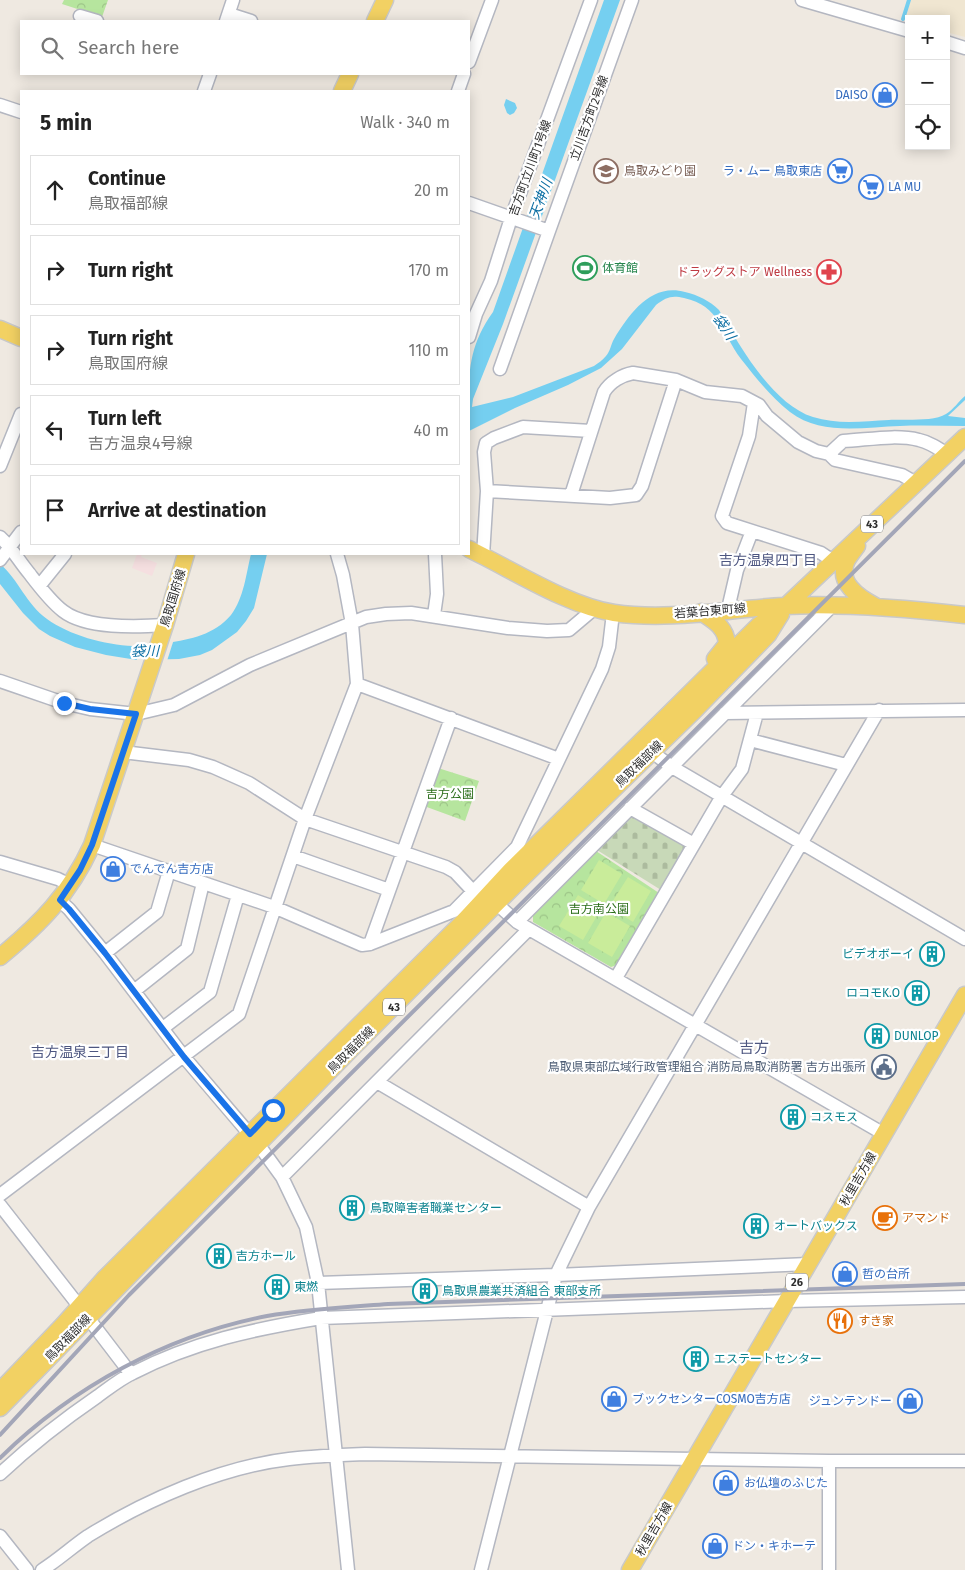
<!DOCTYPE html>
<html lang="en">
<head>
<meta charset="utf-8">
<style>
	body { margin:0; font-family:"Fira Sans","Noto Sans JP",sans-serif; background:#f6f6f6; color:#222 }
	.controls { position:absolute; right:15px; top:15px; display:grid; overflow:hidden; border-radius:0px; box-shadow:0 2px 12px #0003 }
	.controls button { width:45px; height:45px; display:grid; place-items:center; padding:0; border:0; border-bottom:1px solid #e0e0e0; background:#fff; color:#222; font:25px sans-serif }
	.stop { position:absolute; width:15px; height:15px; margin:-11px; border:4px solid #1a73e8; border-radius:50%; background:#fff }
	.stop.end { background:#1a73e8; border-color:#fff; box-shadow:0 1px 5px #0008 }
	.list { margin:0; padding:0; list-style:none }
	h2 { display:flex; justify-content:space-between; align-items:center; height:65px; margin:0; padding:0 20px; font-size:21px }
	h2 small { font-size:16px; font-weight:400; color:#767676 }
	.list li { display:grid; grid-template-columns:32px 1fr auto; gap:15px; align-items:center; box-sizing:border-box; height:70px; margin:0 10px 10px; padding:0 10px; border:1px solid #e0e0e0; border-radius:0px }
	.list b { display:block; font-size:19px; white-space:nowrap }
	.list p { margin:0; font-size:16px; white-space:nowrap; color:#767676 }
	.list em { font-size:16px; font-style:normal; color:#767676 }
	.icon { flex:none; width:28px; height:28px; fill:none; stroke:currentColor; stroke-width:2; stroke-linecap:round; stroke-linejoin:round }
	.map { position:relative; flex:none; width:965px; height:1570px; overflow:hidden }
	.search { position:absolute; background:#fff; box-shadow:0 2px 12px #0003; left:20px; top:20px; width:450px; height:55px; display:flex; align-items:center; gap:12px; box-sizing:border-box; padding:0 18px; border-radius:0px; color:#767676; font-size:19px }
	.panel { position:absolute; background:#fff; box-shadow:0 2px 12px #0003; left:20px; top:90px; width:450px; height:465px; border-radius:0px }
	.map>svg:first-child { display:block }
	.education { fill:#f0e6d1 }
	.medical { fill:#f5dfe0 }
	.cemetery { fill:url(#cemetery-stones) }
	.park { fill:url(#park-crowns) }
	.pitch { fill:#c9ec9a }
	.water { fill:#75cff0 }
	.pier { fill:#efe9e1 }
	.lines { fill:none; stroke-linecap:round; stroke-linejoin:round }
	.stream { stroke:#75cff0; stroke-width:4 }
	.minor-casing { stroke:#b4b7c1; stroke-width:15 }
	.major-casing { stroke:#c9c9c9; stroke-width:19 }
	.minor { stroke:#fff; stroke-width:12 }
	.major { stroke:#f2d163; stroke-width:16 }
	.rail { stroke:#a3a6b8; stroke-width:4 }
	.route { stroke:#1a73e8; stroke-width:6 }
	.labels { text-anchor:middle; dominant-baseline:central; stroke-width:4.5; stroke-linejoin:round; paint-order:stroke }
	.shield { fill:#fff; stroke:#6d6d6d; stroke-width:1 }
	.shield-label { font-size:11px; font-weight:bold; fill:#2e2e2e }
	.shop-label { font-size:12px; fill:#366cbe; stroke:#fff; text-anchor:start }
	.street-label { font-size:12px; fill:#2e2e2e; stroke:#fff }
	.education-label { font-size:12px; fill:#785e54; stroke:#fff; text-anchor:start }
	.leisure-label { font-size:12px; fill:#27864d; stroke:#fff; text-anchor:start }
	.health-label { font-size:12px; fill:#be3a42; stroke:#fff; text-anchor:end }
	.park-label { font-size:12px; fill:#2c6e1b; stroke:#fff }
	.culture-label { font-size:12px; fill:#0d838f; stroke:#fff; text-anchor:start }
	.service-label { font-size:12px; fill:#4e5e75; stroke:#fff; text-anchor:end }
	.food-label { font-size:12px; fill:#c56008; stroke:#fff; text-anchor:start }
	.water-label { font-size:14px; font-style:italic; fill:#0d6fa3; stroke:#fff }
	.neighbourhood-label { font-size:14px; fill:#4d5680; stroke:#fff }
	.quarter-label { font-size:15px; fill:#4d5680; stroke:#fff }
</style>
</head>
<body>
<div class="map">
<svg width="965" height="1570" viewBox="0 0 965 1570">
	<defs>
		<pattern id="cemetery-stones" width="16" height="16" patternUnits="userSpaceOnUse" patternTransform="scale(1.25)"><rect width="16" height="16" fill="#c8d9b8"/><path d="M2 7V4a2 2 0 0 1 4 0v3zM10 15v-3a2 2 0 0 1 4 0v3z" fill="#acbb9e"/></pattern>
		<pattern id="park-crowns" width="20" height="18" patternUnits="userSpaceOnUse" patternTransform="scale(1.25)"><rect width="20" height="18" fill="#b6e59e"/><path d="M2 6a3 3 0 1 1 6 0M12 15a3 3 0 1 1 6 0" fill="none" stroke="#9dc588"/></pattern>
	</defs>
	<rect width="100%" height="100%" fill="#efe9e1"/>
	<!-- education -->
	<path class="education" d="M911,0H965V37L946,32V19L905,20Z"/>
	<!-- medical -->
	<path class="medical" d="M137,554H142L141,557L157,563L152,576L132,568Z"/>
	<!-- cemetery -->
	<path class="cemetery" d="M632,813L687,845L661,890L597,850Z"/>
	<!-- park -->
	<path class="park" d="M64,0H108L102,17L62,4Z
		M438,768L479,781L465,821L424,806Z
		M596,851L659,893L617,965L611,967L533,922V915Z"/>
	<!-- pitch -->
	<path class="pitch" d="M599,860L622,874L604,904L581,890Z
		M628,877L651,891L633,922L609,907Z
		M578,895L601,909L583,940L559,926Z
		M606,912L630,926L612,957L588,943Z"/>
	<!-- water -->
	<path class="water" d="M604,0H620L503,324L473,399L472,407L513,397L594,366C598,363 603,360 606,356C610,352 611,344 614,339C630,313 651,283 685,292C698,295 710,301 719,310C739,345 772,404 813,417C838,425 864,421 889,420C904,419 933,422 946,414C953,410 959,401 965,396V400L948,416L965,418V426C943,426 922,425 900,426C864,427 821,436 790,412C771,397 756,378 741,359C721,332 720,306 684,298C672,295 666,297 656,305L622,349L601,368L568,385L515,408L469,431C469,385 464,352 493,312Z
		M506,99L515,103L517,108L514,113L510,115L507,113L504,105Z
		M251,554H267L254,608L246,621L237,632L212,650L200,655L179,659L137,660L106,655L75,647L50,636L39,629L23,613L0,584V564C19,580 26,604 47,619C69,635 105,645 133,646C144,646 156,644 167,643C191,639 214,635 231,615C244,598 246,574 251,554Z"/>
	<!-- pier -->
	<path class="pier" d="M174,639L167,661L136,662L142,643Z"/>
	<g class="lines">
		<!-- stream -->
		<path class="stream" d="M903,19L909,0"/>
		<defs>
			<path id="minor" d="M802,0L909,31
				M229,14L251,21
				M80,16L97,21
				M226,21L233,0
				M946,42L965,48
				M469,62L492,0
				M204,91L210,74
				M458,91L464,74
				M0,105L21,112
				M469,203L549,231L632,0
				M469,337L476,314L491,281L511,218L591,0
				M500,369L549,231
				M754,403L749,436L722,516L727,523L821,553L833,561
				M829,454L843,441C867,440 895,434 919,440C929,442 938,448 947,454
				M0,466L21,414
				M487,491L610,498L636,495L642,486L676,380
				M571,495L604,392C610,382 622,375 633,373L676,380L705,392L742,396L759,405L767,416L798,442L816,451L829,454L835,460L902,475L916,483
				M0,537C12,548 19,561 29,573C39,586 50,601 63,611C86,629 136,627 165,625
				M483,556L487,491L484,452L486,443L494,438L523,427L591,431
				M0,560L21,532
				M40,585L65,554
				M728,609L737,570L752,531
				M434,615L437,594L435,554
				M0,681L64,703L90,709L136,714L174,705L250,665L366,617L386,614L411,613L508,628L547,631L569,630L595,608
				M357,684L559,759
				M725,713L965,710
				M750,740L846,765
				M123,752L189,760L213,767L249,783L305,819L446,867L455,872L470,888L498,905L517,922L529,929
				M652,752L672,767L965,939
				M630,808L694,844
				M92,845L274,907L362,945L370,944L454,911L517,847L602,669L609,647L613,613
				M293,856L389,890
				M0,862L58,879L70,885
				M59,900L69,909L105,953L184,1057L258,1144L282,1177L306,1227L318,1283L348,1570
				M517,922L832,606
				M370,944L451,718
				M105,953L157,912L169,871
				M616,978L722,796L742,769L757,713
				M134,991L187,949L203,883
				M163,1028L210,992L238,895
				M377,1082L589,1207
				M282,1177L529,929L884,1134
				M0,1195L239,1014L305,819L357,684L352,624L343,575L337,554
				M0,1205L79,1306L131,1374
				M318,1283L556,1275L808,1264
				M0,1474C31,1445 63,1420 98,1396C109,1388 120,1379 133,1373C193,1342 254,1329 321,1318L787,1301L965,1297
				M0,1536L27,1570
				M42,1570C58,1560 72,1547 88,1536C146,1500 221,1467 289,1459C314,1456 339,1455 365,1454L829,1461H965
				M481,1570L556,1275L589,1207L879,710
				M829,1570V1461"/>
			<path id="major" d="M375,21L385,0
				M342,91L350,74
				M0,329L21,338
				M857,546C854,550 850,555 847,560C836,582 858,597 875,606
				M469,549C511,569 568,606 614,613C670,621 728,609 784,606C844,603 905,608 965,615
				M701,612C714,621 726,627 727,644L715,659
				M0,957C41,923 69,895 92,845L165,625L186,554
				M0,1391L63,1325L104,1279L462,923L511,870L759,625L786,606L965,437
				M0,1408L351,1049L514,886L696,709L768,635L781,614
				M630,1570L965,995"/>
		</defs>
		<!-- minor casing -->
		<use href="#minor" class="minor-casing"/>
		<!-- major casing -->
		<use href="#major" class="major-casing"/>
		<!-- minor -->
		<use href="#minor" class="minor"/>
		<!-- major -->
		<use href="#major" class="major"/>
		<!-- rail -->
		<path class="rail" d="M0,1435L129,1295L965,461
			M0,1458C72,1387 168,1335 267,1316C307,1309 348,1307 388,1304L965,1284"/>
	</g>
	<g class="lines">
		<!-- route -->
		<path class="route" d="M64,703L90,709L136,714L92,845L80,870L60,900L69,909L105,953L184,1057L250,1134L273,1110"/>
	</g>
	<!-- icons -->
	<defs>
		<symbol id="shop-ring" viewBox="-11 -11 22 22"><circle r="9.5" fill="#fff" stroke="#3f7fe0" stroke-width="1.5"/><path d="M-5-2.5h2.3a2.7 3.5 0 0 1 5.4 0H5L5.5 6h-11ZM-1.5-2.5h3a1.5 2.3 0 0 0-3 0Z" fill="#3f7fe0"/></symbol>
		<symbol id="school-ring" viewBox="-11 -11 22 22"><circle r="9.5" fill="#fff" stroke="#8d6e63" stroke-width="1.5"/><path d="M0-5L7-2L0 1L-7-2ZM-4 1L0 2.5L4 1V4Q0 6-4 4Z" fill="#8d6e63"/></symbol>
		<symbol id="supermarket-ring" viewBox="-11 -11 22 22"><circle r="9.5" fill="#fff" stroke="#3f7fe0" stroke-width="1.5"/><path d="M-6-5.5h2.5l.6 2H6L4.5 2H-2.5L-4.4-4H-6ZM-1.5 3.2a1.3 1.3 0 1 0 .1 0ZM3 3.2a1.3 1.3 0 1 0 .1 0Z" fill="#3f7fe0"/></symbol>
		<symbol id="stadium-ring" viewBox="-11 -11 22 22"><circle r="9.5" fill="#fff" stroke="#2e9e5b" stroke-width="1.5"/><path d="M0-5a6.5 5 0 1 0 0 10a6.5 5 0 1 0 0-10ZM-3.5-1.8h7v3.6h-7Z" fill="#2e9e5b"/></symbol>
		<symbol id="pharmacy-ring" viewBox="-11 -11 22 22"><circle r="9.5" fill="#fff" stroke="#e0444e" stroke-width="1.5"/><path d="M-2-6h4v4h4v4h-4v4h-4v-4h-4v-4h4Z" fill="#e0444e"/></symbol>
		<symbol id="building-ring" viewBox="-11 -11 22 22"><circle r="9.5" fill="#fff" stroke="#0f9aa8" stroke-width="1.5"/><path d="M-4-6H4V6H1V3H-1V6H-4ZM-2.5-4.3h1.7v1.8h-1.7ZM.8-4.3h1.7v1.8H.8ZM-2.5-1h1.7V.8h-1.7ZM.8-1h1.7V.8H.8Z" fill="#0f9aa8"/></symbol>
		<symbol id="civic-ring" viewBox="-11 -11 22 22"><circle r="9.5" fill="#fff" stroke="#5c6f8a" stroke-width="1.5"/><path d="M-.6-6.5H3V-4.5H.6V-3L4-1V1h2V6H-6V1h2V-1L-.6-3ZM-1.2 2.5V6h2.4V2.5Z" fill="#5c6f8a"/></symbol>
		<symbol id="cafe-ring" viewBox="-11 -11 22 22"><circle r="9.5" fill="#fff" stroke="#e8710a" stroke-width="1.5"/><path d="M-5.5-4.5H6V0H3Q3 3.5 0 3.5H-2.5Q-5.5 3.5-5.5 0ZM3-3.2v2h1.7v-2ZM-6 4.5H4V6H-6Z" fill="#e8710a"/></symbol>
		<symbol id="restaurant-ring" viewBox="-11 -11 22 22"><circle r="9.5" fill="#fff" stroke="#e8710a" stroke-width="1.5"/><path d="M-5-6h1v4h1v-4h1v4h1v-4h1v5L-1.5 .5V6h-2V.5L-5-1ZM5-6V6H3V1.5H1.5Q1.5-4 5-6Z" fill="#e8710a"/></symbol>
	</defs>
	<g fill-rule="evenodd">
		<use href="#shop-ring" x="871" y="81" width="28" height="28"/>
		<use href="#school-ring" x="592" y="157" width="28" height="28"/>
		<use href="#supermarket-ring" x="826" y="157" width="28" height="28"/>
		<use href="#supermarket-ring" x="857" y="173" width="28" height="28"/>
		<use href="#stadium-ring" x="571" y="254" width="28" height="28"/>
		<use href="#pharmacy-ring" x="815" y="258" width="28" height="28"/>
		<use href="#shop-ring" x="99" y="855" width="28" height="28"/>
		<use href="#building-ring" x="918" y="940" width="28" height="28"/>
		<use href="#building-ring" x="903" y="979" width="28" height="28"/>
		<use href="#building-ring" x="863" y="1022" width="28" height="28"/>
		<use href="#civic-ring" x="870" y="1053" width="28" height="28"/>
		<use href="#building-ring" x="779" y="1103" width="28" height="28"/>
		<use href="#building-ring" x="338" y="1194" width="28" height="28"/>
		<use href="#cafe-ring" x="871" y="1204" width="28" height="28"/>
		<use href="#building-ring" x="742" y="1212" width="28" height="28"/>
		<use href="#building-ring" x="205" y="1242" width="28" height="28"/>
		<use href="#shop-ring" x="831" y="1260" width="28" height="28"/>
		<use href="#building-ring" x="263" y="1273" width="28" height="28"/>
		<use href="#building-ring" x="411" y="1277" width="28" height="28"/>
		<use href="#restaurant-ring" x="826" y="1307" width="28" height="28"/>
		<use href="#building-ring" x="682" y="1345" width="28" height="28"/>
		<use href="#shop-ring" x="600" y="1385" width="28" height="28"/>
		<use href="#shop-ring" x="896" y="1387" width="28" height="28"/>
		<use href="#shop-ring" x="712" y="1469" width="28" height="28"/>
		<use href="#shop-ring" x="701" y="1532" width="28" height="28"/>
	</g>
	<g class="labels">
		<!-- shield labels -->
		<g class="shield">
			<rect x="861" y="515.5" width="22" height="17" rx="4"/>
			<rect x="383" y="998.5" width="22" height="17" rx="4"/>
			<rect x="786" y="1273.5" width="22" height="17" rx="4"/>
		</g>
		<g class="shield-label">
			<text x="872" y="524">43</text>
			<text x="394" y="1007">43</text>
			<text x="797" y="1282">26</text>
		</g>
		<!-- shop labels -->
		<g class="shop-label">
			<text x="868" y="95" text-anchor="end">DAISO</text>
			<text x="822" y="171" text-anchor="end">ラ・ムー 鳥取東店</text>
			<text x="888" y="187">LA MU</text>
			<text x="130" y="869">でんでん吉方店</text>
			<text x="862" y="1274">哲の台所</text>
			<text x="632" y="1399">ブックセンターCOSMO吉方店</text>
			<text x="892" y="1401" text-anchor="end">ジュンテンドー</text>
			<text x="744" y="1483">お仏壇のふじた</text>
			<text x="732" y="1546">ドン・キホーテ</text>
		</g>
		<!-- street labels -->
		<g class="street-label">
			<text transform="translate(589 118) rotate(-70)">立川吉方町2号線</text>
			<text transform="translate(530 168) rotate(-70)">吉方町立川町1号線</text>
			<text transform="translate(173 598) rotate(-73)">鳥取国府線</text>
			<text transform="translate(710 611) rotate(-5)">若葉台東町線</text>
			<text transform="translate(639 764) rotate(-44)">鳥取福部線</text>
			<text transform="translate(351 1050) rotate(-45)">鳥取福部線</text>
			<text transform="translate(858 1179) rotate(-60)">秋里吉方線</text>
			<text transform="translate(68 1338) rotate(-46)">鳥取福部線</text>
			<text transform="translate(654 1529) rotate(-60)">秋里吉方線</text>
		</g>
		<!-- education labels -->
		<g class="education-label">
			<text x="624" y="171">鳥取みどり園</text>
		</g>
		<!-- leisure labels -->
		<g class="leisure-label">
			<text x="602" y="268">体育館</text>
		</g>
		<!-- health labels -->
		<g class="health-label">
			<text x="812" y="272">ドラッグストア Wellness</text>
		</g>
		<!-- park labels -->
		<g class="park-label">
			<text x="450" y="794">吉方公園</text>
			<text x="599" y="909">吉方南公園</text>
		</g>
		<!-- culture labels -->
		<g class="culture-label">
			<text x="914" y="954" text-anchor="end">ビデオボーイ</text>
			<text x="900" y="993" text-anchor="end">ロコモK.O</text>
			<text x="894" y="1036">DUNLOP</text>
			<text x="810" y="1117">コスモス</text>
			<text x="370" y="1208">鳥取障害者職業センター</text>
			<text x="774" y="1226">オートバックス</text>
			<text x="236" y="1256">吉方ホール</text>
			<text x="294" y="1287">東燃</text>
			<text x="442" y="1291">鳥取県農業共済組合 東部支所</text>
			<text x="714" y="1359">エステートセンター</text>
		</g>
		<!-- service labels -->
		<g class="service-label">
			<text x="866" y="1067">鳥取県東部広域行政管理組合 消防局鳥取消防署 吉方出張所</text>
		</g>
		<!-- food labels -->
		<g class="food-label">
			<text x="902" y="1218">アマンド</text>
			<text x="858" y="1321">すき家</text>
		</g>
		<!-- water labels -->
		<g class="water-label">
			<text transform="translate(541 199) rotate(-70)">天神川</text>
			<text transform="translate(724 327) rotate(56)">袋川</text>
			<text x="145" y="651">袋川</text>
		</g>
		<!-- neighbourhood labels -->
		<g class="neighbourhood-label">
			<text x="768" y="560">吉方温泉四丁目</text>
			<text x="80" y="1052">吉方温泉三丁目</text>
		</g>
		<!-- quarter labels -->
		<g class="quarter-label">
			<text x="754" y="1048">吉方</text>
		</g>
	</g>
</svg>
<div class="controls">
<button>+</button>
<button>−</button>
<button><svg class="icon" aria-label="locate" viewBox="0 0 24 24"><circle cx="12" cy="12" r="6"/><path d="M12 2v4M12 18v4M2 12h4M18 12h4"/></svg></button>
</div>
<div class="stop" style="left:273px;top:1110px"></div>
<div class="stop end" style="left:64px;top:703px"></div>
<div class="search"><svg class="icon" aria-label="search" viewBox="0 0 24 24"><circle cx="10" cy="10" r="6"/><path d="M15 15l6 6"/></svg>Search here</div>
<section class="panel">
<h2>5 min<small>Walk · 340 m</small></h2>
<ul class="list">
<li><svg class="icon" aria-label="ahead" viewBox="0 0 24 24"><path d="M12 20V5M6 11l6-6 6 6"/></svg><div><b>Continue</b><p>鳥取福部線</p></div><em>20 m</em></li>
<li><svg class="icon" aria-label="right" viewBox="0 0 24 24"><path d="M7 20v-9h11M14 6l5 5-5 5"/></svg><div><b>Turn right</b></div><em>170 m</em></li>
<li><svg class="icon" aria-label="right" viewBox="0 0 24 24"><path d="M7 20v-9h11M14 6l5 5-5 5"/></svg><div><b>Turn right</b><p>鳥取国府線</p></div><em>110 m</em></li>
<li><svg class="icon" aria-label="left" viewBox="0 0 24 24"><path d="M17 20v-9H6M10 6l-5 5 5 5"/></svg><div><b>Turn left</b><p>吉方温泉4号線</p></div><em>40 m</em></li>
<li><svg class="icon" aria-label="arrive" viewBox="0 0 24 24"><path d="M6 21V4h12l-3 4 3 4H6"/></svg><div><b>Arrive at destination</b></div></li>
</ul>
</section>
</div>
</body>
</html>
